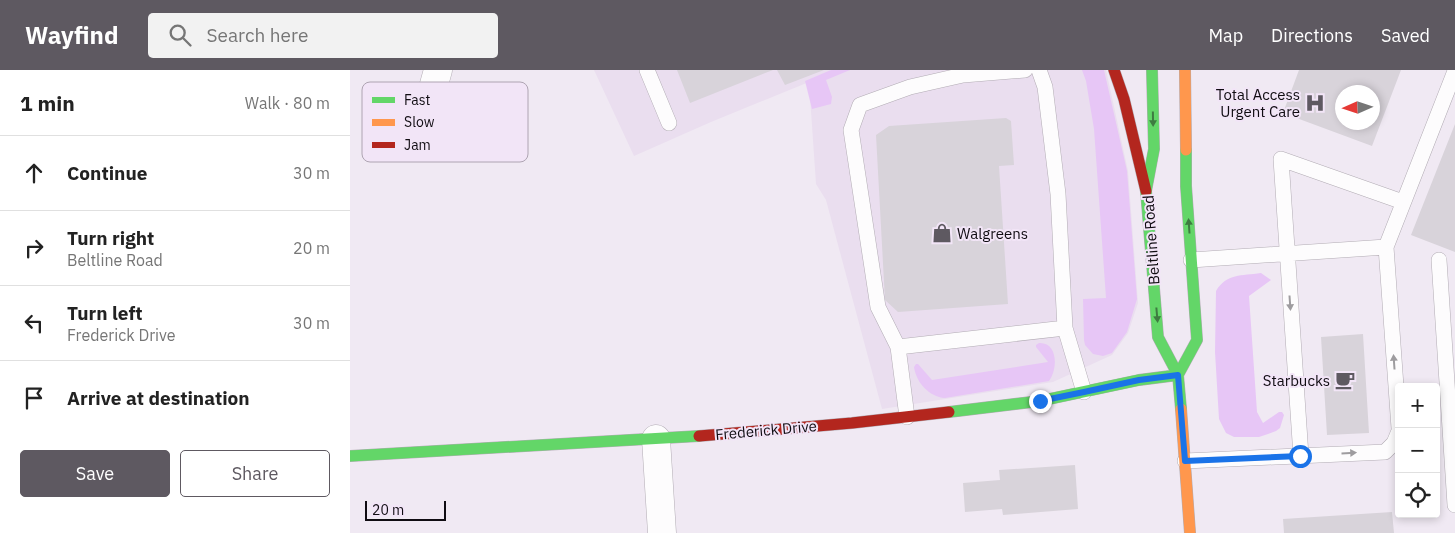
<!DOCTYPE html>
<html lang="en">
<head>
<meta charset="utf-8">
<style>
	body { margin:0; font-family:"IBM Plex Sans",sans-serif; background:#f2f2f2; color:#222 }
	.controls { position:absolute; right:15px; bottom:15px; display:grid; overflow:hidden; border-radius:5px; box-shadow:0 2px 8px #0003 }
	.controls button { width:45px; height:45px; display:grid; place-items:center; padding:0; border:0; border-bottom:1px solid #e0e0e0; background:#fff; color:#222; font:25px sans-serif }
	.compass { position:absolute; left:985px; top:15px; width:45px; height:45px; border-radius:50%; background:#fff; box-shadow:0 2px 8px #0003; rotate:267deg }
	.scale { position:absolute; left:15px; bottom:12px; width:81px; box-sizing:border-box; padding-left:5px; border:2px solid #100c12; border-top:0; font-size:14px; line-height:18px; white-space:nowrap; color:#100c12; -webkit-text-stroke:4px #f2e5f7; paint-order:stroke }
	.stop { position:absolute; width:15px; height:15px; margin:-11px; border:4px solid #1a73e8; border-radius:50%; background:#fff }
	.stop.end { background:#1a73e8; border-color:#fff; box-shadow:0 1px 5px #0008 }
	.list { margin:0; padding:0; list-style:none }
	h2 { display:flex; justify-content:space-between; align-items:center; height:65px; margin:0; padding:0 20px; font-size:21px }
	h2 small { font-size:16px; font-weight:400; color:#767676 }
	.list li { display:grid; grid-template-columns:32px 1fr auto; gap:15px; align-items:center; box-sizing:border-box; height:75px; padding:0 20px; border-top:1px solid #e0e0e0 }
	.list b { display:block; font-size:19px; white-space:nowrap }
	.list p { margin:0; font-size:16px; white-space:nowrap; color:#767676 }
	.list em { font-size:16px; font-style:normal; color:#767676 }
	.actions { display:flex; gap:10px; padding:15px 20px }
	.actions a { flex:1; padding:11px 0; border:1px solid #5e5961; border-radius:5px; text-align:center; font-size:18px; color:#5e5961 }
	.actions .main { background:#5e5961; color:#fff }
	.icon { flex:none; width:28px; height:28px; fill:none; stroke:currentColor; stroke-width:2; stroke-linecap:round; stroke-linejoin:round }
	.map { position:relative; flex:none; width:1105px; height:463px; overflow:hidden }
	header { display:flex; align-items:center; gap:30px; box-sizing:border-box; height:70px; padding:0 25px; background:#5e5961; color:#fff }
	header strong { font-size:24px }
	nav { display:flex; gap:28px; margin-inline-start:auto; font-size:18px }
	.search { width:350px; height:45px; background:#f2f2f2; display:flex; align-items:center; gap:12px; box-sizing:border-box; padding:0 18px; border-radius:5px; color:#767676; font-size:19px }
	main { display:flex }
	aside { flex:1; background:#fff }
	.map>svg:first-child { display:block }
	.built { fill:#eadeef }
	.green { fill:#e7c6f6 }
	.building { fill:#d8d3da; fill-rule:evenodd }
	.lines { fill:none; stroke-linecap:round; stroke-linejoin:round }
	.lane-casing { stroke:#b2acb4; stroke-width:16 }
	.street-casing { stroke:#b2acb4; stroke-width:29 }
	.fast-casing { stroke:#b2acb4; stroke-width:12 }
	.slow-casing { stroke:#b2acb4; stroke-width:12 }
	.jam-casing { stroke:#b2acb4; stroke-width:12 }
	.lane { stroke:#fdfcfd; stroke-width:15 }
	.street { stroke:#fdfcfd; stroke-width:28 }
	.fast { stroke:#63d668; stroke-width:11 }
	.slow { stroke:#ff974d; stroke-width:11 }
	.jam { stroke:#b3261e; stroke-width:11 }
	.oneway { fill:#3e7b41 }
	.oneway2 { fill:#9e9c9f }
	.route { stroke:#1a73e8; stroke-width:6 }
	.labels { text-anchor:middle; dominant-baseline:central; stroke-width:4; stroke-linejoin:round; paint-order:stroke }
	.poi-label { font-size:15px; fill:#100c12; stroke:#f2e5f7; text-anchor:end }
	.street-label { font-size:15px; fill:#100c12; stroke:#f2e5f7 }
	.key { fill:#f2e5f7; stroke:#aea4b2; stroke-width:1 }
	.key-label { font-size:14px; fill:#100c12 }
</style>
</head>
<body>
<header>
<strong>Wayfind</strong>
<div class="search"><svg class="icon" aria-label="search" viewBox="0 0 24 24"><circle cx="10" cy="10" r="6"/><path d="M15 15l6 6"/></svg>Search here</div>
<nav><a>Map</a><a>Directions</a><a>Saved</a></nav>
</header>
<main>
<aside>
<h2>1 min<small>Walk · 80 m</small></h2>
<ul class="list">
<li><svg class="icon" aria-label="ahead" viewBox="0 0 24 24"><path d="M12 20V5M6 11l6-6 6 6"/></svg><div><b>Continue</b></div><em>30 m</em></li>
<li><svg class="icon" aria-label="right" viewBox="0 0 24 24"><path d="M7 20v-9h11M14 6l5 5-5 5"/></svg><div><b>Turn right</b><p>Beltline Road</p></div><em>20 m</em></li>
<li><svg class="icon" aria-label="left" viewBox="0 0 24 24"><path d="M17 20v-9H6M10 6l-5 5 5 5"/></svg><div><b>Turn left</b><p>Frederick Drive</p></div><em>30 m</em></li>
<li><svg class="icon" aria-label="arrive" viewBox="0 0 24 24"><path d="M6 21V4h12l-3 4 3 4H6"/></svg><div><b>Arrive at destination</b></div></li>
</ul>
<div class="actions"><a class="main">Save</a><a>Share</a></div>
</aside>
<div class="map">
<svg width="1105" height="463" viewBox="0 0 1105 463">
	<rect width="100%" height="100%" fill="#f0e9f3"/>
	<!-- built -->
	<path class="built" d="M244,0H756L778,101L788,233L778,263L762,285L703,312L532,339L476,130L466,114L459,12L361,52L284,86Z"/>
	<!-- green -->
	<path class="green" d="M481,0H500L476,10L482,27L481,34L462,39L455,11Z
		M732,0H754L777,101L787,229L777,262L762,283L753,286L743,284L735,275L734,270L733,229L756,228L744,59L736,11Z
		M911,203L921,210L899,226L907,342L913,353L929,342H932L934,345L930,358L926,361L918,364L909,367H884L876,363L869,349L865,282L866,221C877,203 891,206 911,203Z
		M689,273C708,272 708,299 699,311L595,328C579,327 566,312 564,297L566,294H568L582,310L698,292L686,277V275Z"/>
	<!-- building -->
	<path class="building" d="M327,0H423L340,33Z
		M427,0H474L435,15Z
		M949,0H1051L1022,76L933,43ZM992,22H1022V52H992Z
		M656,48L661,51L664,95L649,96L658,234L548,242L535,230L526,65L539,56Z
		M1105,54V182L1061,165Z
		M1013,264L1019,363L977,365L971,267Z
		M725,395L728,439L653,445L652,439L615,442L613,413L650,410L649,400Z
		M1042,442L1044,463H934L933,449Z"/>
	<g class="lines">
		<defs>
			<path id="lane" d="M297,0L319,53
				M689,0L695,17L708,124L715,258L734,322
				M1036,177L1049,358
				M841,190L1036,177L1105,1
				M1089,190L1105,435
				M548,277L715,258
				M557,347L548,277L528,237L501,60L510,35L560,17L613,5L675,0
				M951,386L931,89L1053,132
				M835,391L1035,382L1044,373L1049,361"/>
			<path id="street" d="M67,76L88,0
				M306,369L312,463"/>
			<path id="fast" d="M802,0L804,79L796,121L808,267L828,305L831,339
				M828,305L847,270L836,116V80
				M599,342L690,331L789,310L828,305
				M0,386L349,366"/>
			<path id="slow" d="M835,0L836,80
				M831,339L840,463"/>
			<path id="jam" d="M764,0L774,29L796,121
				M349,366L502,353L599,342"/>
		</defs>
		<!-- lane casing -->
		<use href="#lane" class="lane-casing"/>
		<!-- street casing -->
		<use href="#street" class="street-casing"/>
		<!-- fast casing -->
		<use href="#fast" class="fast-casing"/>
		<!-- slow casing -->
		<use href="#slow" class="slow-casing"/>
		<!-- jam casing -->
		<use href="#jam" class="jam-casing"/>
		<!-- lane -->
		<use href="#lane" class="lane"/>
		<!-- street -->
		<use href="#street" class="street"/>
		<!-- fast -->
		<use href="#fast" class="fast"/>
		<!-- slow -->
		<use href="#slow" class="slow"/>
		<!-- jam -->
		<use href="#jam" class="jam"/>
	</g>
	<!-- one-way arrows -->
	<defs><path id="oneway-solid" d="M-6-.8H1V-3.2L6.5 0L1 3.2V.8H-6Z" transform="scale(1.25)"/></defs>
	<g class="oneway">
		<use href="#oneway-solid" transform="translate(803 49) rotate(89)"/>
		<use href="#oneway-solid" transform="translate(839 156) rotate(-94)"/>
		<use href="#oneway-solid" transform="translate(807 245) rotate(85)"/>
	</g>
	<g class="oneway2">
		<use href="#oneway-solid" transform="translate(940 233) rotate(86)"/>
		<use href="#oneway-solid" transform="translate(1044 292) rotate(-94)"/>
		<use href="#oneway-solid" transform="translate(999 383) rotate(-3)"/>
	</g>
	<g class="lines">
		<!-- route -->
		<path class="route" d="M690,331L734,322L789,310L828,305L835,391L950,386"/>
	</g>
	<!-- icons -->
	<defs>
		<symbol id="hospital-bare" viewBox="-9 -9 18 18"><path d="M-5-5h3v3.5h4V-5h3V5h-3V1.5h-4V5h-3Z" fill="#5e5961" stroke="#f2e5f7" stroke-width="2.5" paint-order="stroke"/></symbol>
		<symbol id="shop-bare" viewBox="-9 -9 18 18"><path d="M-5-2.5h2.3a2.7 3.5 0 0 1 5.4 0H5L5.5 6h-11ZM-1.5-2.5h3a1.5 2.3 0 0 0-3 0Z" fill="#5e5961" stroke="#f2e5f7" stroke-width="2.5" paint-order="stroke"/></symbol>
		<symbol id="cafe-bare" viewBox="-9 -9 18 18"><path d="M-5.5-4.5H6V0H3Q3 3.5 0 3.5H-2.5Q-5.5 3.5-5.5 0ZM3-3.2v2h1.7v-2ZM-6 4.5H4V6H-6Z" fill="#5e5961" stroke="#f2e5f7" stroke-width="2.5" paint-order="stroke"/></symbol>
	</defs>
	<g fill-rule="evenodd">
		<use href="#hospital-bare" x="951" y="19" width="28" height="28"/>
		<use href="#shop-bare" x="578" y="149" width="28" height="28"/>
		<use href="#cafe-bare" x="981" y="296" width="28" height="28"/>
	</g>
	<g class="labels">
		<!-- poi labels -->
		<g class="poi-label">
			<text x="950" y="24">Total Access<tspan x="950" dy="17">Urgent Care</tspan></text>
			<text x="607" y="163" text-anchor="start">Walgreens</text>
			<text x="980" y="310">Starbucks</text>
		</g>
		<!-- street labels -->
		<g class="street-label">
			<text transform="translate(801 170) rotate(-94)">Beltline Road</text>
			<text transform="translate(416 360) rotate(-5)">Frederick Drive</text>
		</g>
	</g>
	<!-- legend -->
	<rect x="12" y="12" width="166" height="80" rx="8" class="key"/>
	<rect x="22" y="27" width="23" height="6" fill="#63d668"/>
	<rect x="22" y="49" width="23" height="7" fill="#ff974d"/>
	<rect x="22" y="72" width="23" height="6" fill="#b3261e"/>
	<g class="key-label">
		<text x="54" y="35">Fast</text>
		<text x="54" y="57">Slow</text>
		<text x="54" y="80">Jam</text>
	</g>
</svg>
<div class="controls">
<button>+</button>
<button>−</button>
<button><svg class="icon" aria-label="locate" viewBox="0 0 24 24"><circle cx="12" cy="12" r="6"/><path d="M12 2v4M12 18v4M2 12h4M18 12h4"/></svg></button>
</div>
<svg class="compass" viewBox="-18 -18 36 36"><path d="M0-13l5 13h-10z" fill="#e53935"/><path d="M0 13l5-13h-10z" fill="#767676"/></svg>
<div class="scale">20 m</div>
<div class="stop" style="left:950px;top:386px"></div>
<div class="stop end" style="left:690px;top:331px"></div>
</div>
</main>
</body>
</html>
